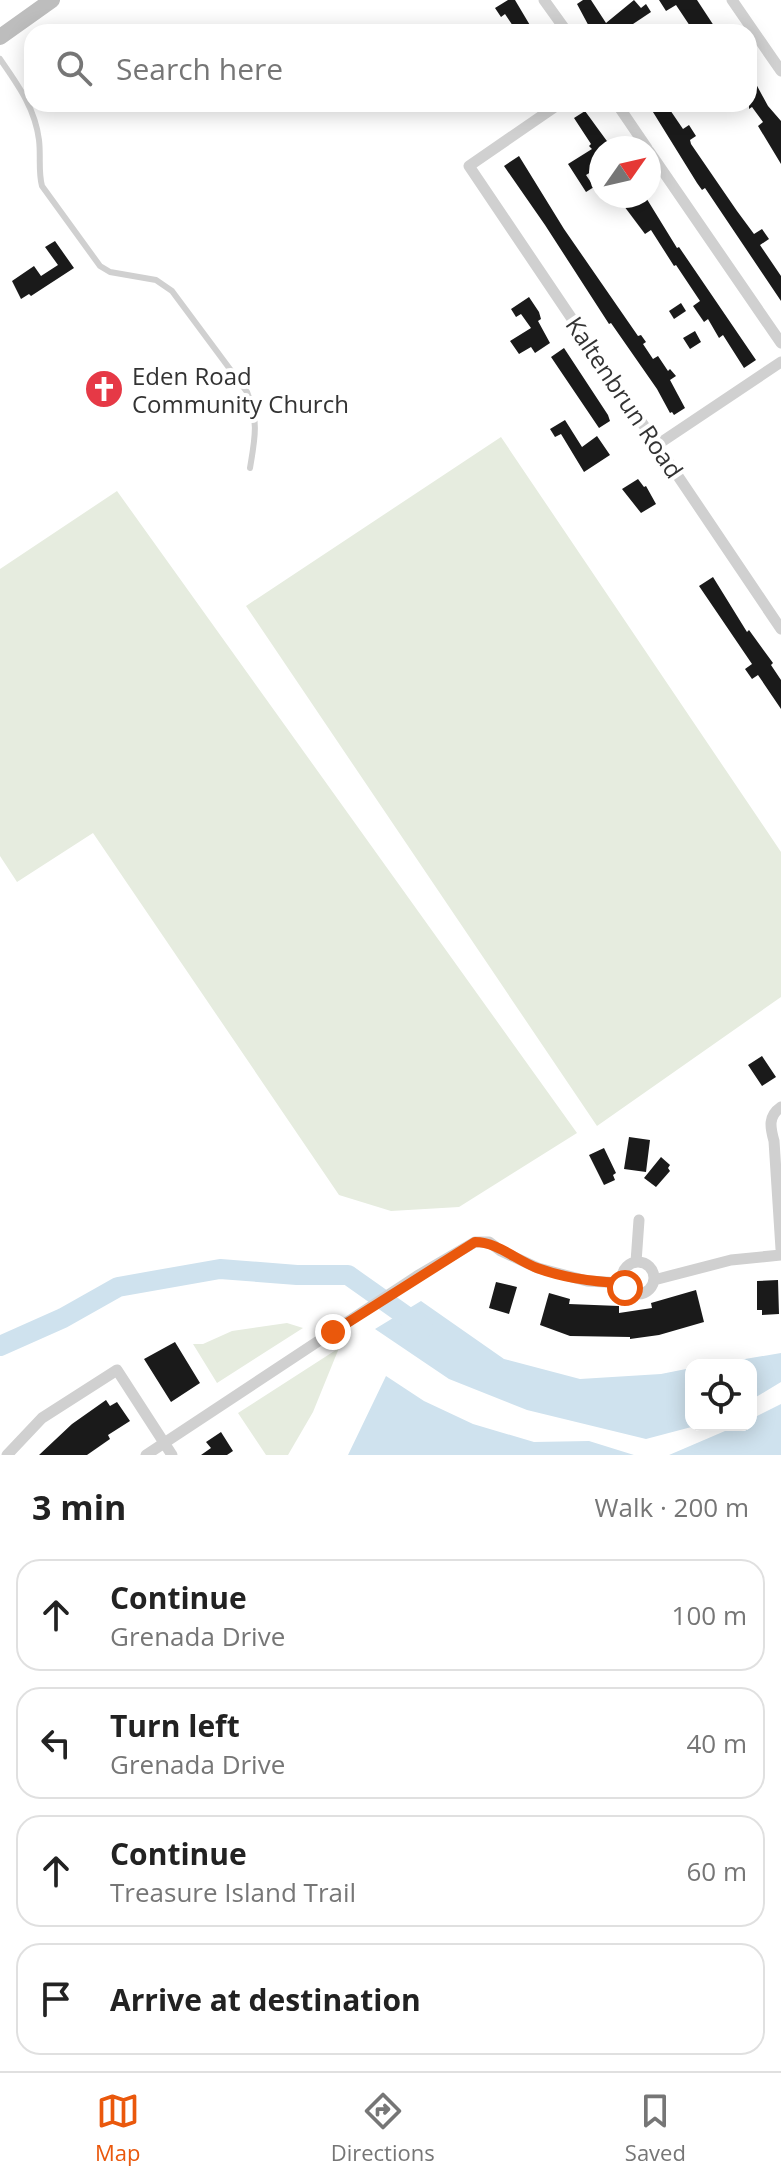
<!DOCTYPE html>
<html lang="en">
<head>
<meta charset="utf-8">
<style>
	body { margin:0; font-family:"Open Sans",sans-serif; background:#f6f6f6; color:#222 }
	.controls { position:absolute; right:24px; bottom:24px; display:grid; overflow:hidden; border-radius:16px; box-shadow:0 4px 20px #0003 }
	.controls button { width:72px; height:72px; display:grid; place-items:center; padding:0; border:0; border-bottom:2px solid #e0e0e0; background:#fff; color:#222; font:40px sans-serif }
	.compass { position:absolute; left:589px; top:136px; width:72px; height:72px; border-radius:50%; background:#fff; box-shadow:0 4px 20px #0003; rotate:56deg }
	.stop { position:absolute; width:24px; height:24px; margin:-18px; border:6px solid #ea580c; border-radius:50%; background:#fff }
	.stop.end { background:#ea580c; border-color:#fff; box-shadow:0 2px 8px #0008 }
	.list { margin:0; padding:0; list-style:none }
	h2 { display:flex; justify-content:space-between; align-items:center; height:104px; margin:0; padding:0 32px; font-size:34px }
	h2 small { font-size:26px; font-weight:400; color:#767676 }
	.list li { display:grid; grid-template-columns:52px 1fr auto; gap:24px; align-items:center; box-sizing:border-box; height:112px; margin:0 16px 16px; padding:0 16px; border:2px solid #e0e0e0; border-radius:24px }
	.list b { display:block; font-size:30px; white-space:nowrap }
	.list p { margin:0; font-size:26px; white-space:nowrap; color:#767676 }
	.list em { font-size:26px; font-style:normal; color:#767676 }
	.icon { flex:none; width:44px; height:44px; fill:none; stroke:currentColor; stroke-width:2; stroke-linecap:round; stroke-linejoin:round }
	.map { position:relative; flex:none; width:781px; height:1455px; overflow:hidden }
	.search { position:absolute; background:#fff; box-shadow:0 4px 20px #0003; left:24px; right:24px; top:24px; height:88px; display:flex; align-items:center; gap:20px; box-sizing:border-box; padding:0 28px; border-radius:24px; color:#767676; font-size:30px }
	.sheet { height:616px; background:#fff }
	nav { display:flex; justify-content:space-around; align-items:center; box-sizing:border-box; height:112px; border-top:2px solid #e0e0e0; background:#fff; font-size:22px; color:#767676 }
	nav a { display:grid; justify-items:center; gap:4px }
	nav .on { color:#ea580c }
	.map>svg:first-child { display:block }
	.green { fill:#e6ecdf }
	.water { fill:#cfe2ee }
	.lines { fill:none; stroke-linecap:round; stroke-linejoin:round }
	.river { stroke:#cfe2ee; stroke-width:20 }
	.building { fill:#1a1a1a }
	.service { stroke:#d0d0d0; stroke-width:6 }
	.minor { stroke:#d0d0d0; stroke-width:11 }
	.secondary { stroke:#bdbdbd; stroke-width:16 }
	.route { stroke:#ea580c; stroke-width:10 }
	.labels { text-anchor:middle; dominant-baseline:central; stroke-width:8; stroke-linejoin:round; paint-order:stroke }
	.poi-label { font-size:24px; fill:#333; stroke:#fff; text-anchor:start }
	.street-label { font-size:24px; fill:#333; stroke:#fff }
</style>
</head>
<body>
<div class="map">
<svg width="781" height="1455" viewBox="0 0 781 1455">
	<rect width="100%" height="100%" fill="#fff"/>
	<!-- green -->
	<path class="green" d="M501,437L781,852V997L597,1126L246,606Z
		M117,491L577,1133L459,1207L391,1211L339,1195L93,833L17,882L0,856V569Z
		M287,1323L303,1328L217,1383L193,1344H203L232,1331Z
		M339,1348L313,1412L288,1455H266L238,1413Z"/>
	<!-- water -->
	<path class="water" d="M421,1301L504,1359L580,1379L661,1374L691,1368V1425H699L646,1439L527,1410L449,1379L375,1329Z
		M781,1353V1382L751,1400V1365H710Z
		M386,1376L424,1401L473,1424L534,1442L589,1441L634,1455H348Z
		M781,1404V1455H669L739,1425H751V1419Z"/>
	<g class="lines">
		<!-- river -->
		<path class="river" d="M0,1346L63,1318L118,1287L220,1269L297,1275H348L423,1328"/>
	</g>
	<!-- building -->
	<path class="building" d="M508,0H515L534,32H517L505,14L501,17L495,8Z
		M583,0H591L606,23L634,0L641,8L646,4L651,12L633,24L638,32H592L577,4Z
		M659,0H697L718,32H694L676,5L666,11Z
		M749,71L768,106L781,121V164L758,126L763,122L752,107L749,109Z
		M648,104H666L683,129L689,125L696,136L690,140L691,144L737,211L754,234L762,229L769,239L760,245L781,276V301L705,188L702,190L697,183Z
		M585,111L612,148H601V166L586,175L594,187L586,192L568,164L592,149L589,146L591,144L574,118Z
		M519,156L564,229L638,336L641,335L646,342L643,344L653,359L658,356L668,371L670,369L676,376L670,380L685,408L674,415L672,412L670,413L657,389L611,323L609,324L545,225L504,166Z
		M636,196H645L677,248L679,247L756,360L744,368L723,335L719,338L708,319L704,322L693,306L700,301L676,265L674,266L651,230L645,234L624,206Z
		M55,241L74,268L31,296L29,294L21,299L12,281L34,266L41,276L58,265L45,247Z
		M529,297L539,312L541,319L538,321L550,343L535,353L531,347L519,354L510,341L531,328L521,314L516,317L511,309Z
		M681,303L686,311L674,319L669,311Z
		M695,331L701,342L690,349L683,338Z
		M564,348L608,415L610,421L599,428L551,357Z
		M565,420L582,447L597,436L610,455L584,472L561,434L555,437L550,429Z
		M638,479L644,487L646,486L656,504L641,513L622,489Z
		M713,577L747,632L749,630L773,663L771,665L781,680V709L758,675L752,679L745,669L752,664L699,586Z
		M762,1056L776,1077L762,1086L748,1065Z
		M629,1137L650,1140L646,1172L624,1169Z
		M604,1148L616,1173L613,1175L615,1180L604,1185L589,1155Z
		M661,1157L670,1165L668,1168L670,1171L656,1187L644,1178Z
		M778,1280L779,1314L762,1315V1310H757V1281Z
		M496,1282L517,1287L509,1314L489,1308Z
		M696,1290L704,1322L659,1335L630,1339V1337L570,1336L540,1325L549,1293L570,1299L569,1304L619,1306V1313L652,1308L651,1303Z
		M175,1342L200,1383L171,1402L144,1359Z
		M106,1400L110,1406L117,1402L130,1421L108,1435L110,1439L87,1455H39L72,1424Z
		M221,1432L233,1451L227,1455H201L211,1448L206,1442Z"/>
	<g class="lines">
		<!-- service -->
		<path class="service" d="M0,59C18,85 35,108 39,140C41,156 38,171 42,186L100,266L110,272L156,280L172,291L247,392C259,421 255,438 250,468"/>
		<!-- minor -->
		<path class="minor" d="M544,0L567,32
			M732,0L781,71
			M559,104L469,166L781,629
			M617,104L647,148
			M649,151L781,343
			M657,445L781,362
			M781,1107C768,1116 770,1127 774,1141L781,1249
			M636,1262L639,1220
			M622 1278a16 16 0 1 1 32 0a16 16 0 1 1-32 0Z
			M654,1280L731,1260L781,1255
			M7,1455L42,1418L117,1370L172,1455
			M146,1455L417,1276L475,1242H489L501,1251L538,1268L587,1281L623,1283"/>
		<!-- secondary -->
		<path class="secondary" d="M0,37L52,0"/>
	</g>
	<g class="lines">
		<!-- route -->
		<path class="route" d="M333,1332L475,1242C497,1242 516,1260 537,1268C564,1278 594,1282 623,1283L625,1288"/>
	</g>
	<!-- icons -->
	<defs>
		<symbol id="church-disc" viewBox="-11 -11 22 22"><circle r="9.5" fill="#e63946" stroke="#fff"/><path d="M-1.2-6h2.4v3.5h3.3v2.4h-3.3V6h-2.4V-.1h-3.3v-2.4h3.3Z" fill="#fff"/></symbol>
	</defs>
	<g fill-rule="evenodd">
		<use href="#church-disc" x="82" y="367" width="44" height="44"/>
	</g>
	<g class="labels">
		<!-- poi labels -->
		<g class="poi-label">
			<text x="132" y="375">Eden Road<tspan x="132" dy="28">Community Church</tspan></text>
		</g>
		<!-- street labels -->
		<g class="street-label">
			<text transform="translate(625 397) rotate(56)">Kaltenbrun Road</text>
		</g>
	</g>
</svg>
<div class="controls">
<button><svg class="icon" aria-label="locate" viewBox="0 0 24 24"><circle cx="12" cy="12" r="6"/><path d="M12 2v4M12 18v4M2 12h4M18 12h4"/></svg></button>
</div>
<svg class="compass" viewBox="-18 -18 36 36"><path d="M0-13l5 13h-10z" fill="#e53935"/><path d="M0 13l5-13h-10z" fill="#767676"/></svg>
<div class="stop" style="left:625px;top:1288px"></div>
<div class="stop end" style="left:333px;top:1332px"></div>
<div class="search"><svg class="icon" aria-label="search" viewBox="0 0 24 24"><circle cx="10" cy="10" r="6"/><path d="M15 15l6 6"/></svg>Search here</div>
</div>
<section class="sheet">
<h2>3 min<small>Walk · 200 m</small></h2>
<ul class="list">
<li><svg class="icon" aria-label="ahead" viewBox="0 0 24 24"><path d="M12 20V5M6 11l6-6 6 6"/></svg><div><b>Continue</b><p>Grenada Drive</p></div><em>100 m</em></li>
<li><svg class="icon" aria-label="left" viewBox="0 0 24 24"><path d="M17 20v-9H6M10 6l-5 5 5 5"/></svg><div><b>Turn left</b><p>Grenada Drive</p></div><em>40 m</em></li>
<li><svg class="icon" aria-label="ahead" viewBox="0 0 24 24"><path d="M12 20V5M6 11l6-6 6 6"/></svg><div><b>Continue</b><p>Treasure Island Trail</p></div><em>60 m</em></li>
<li><svg class="icon" aria-label="arrive" viewBox="0 0 24 24"><path d="M6 21V4h12l-3 4 3 4H6"/></svg><div><b>Arrive at destination</b></div></li>
</ul>
</section>
<nav>
<a class="on"><svg class="icon" aria-label="map" viewBox="0 0 24 24"><path d="M3 6l6-2 6 2 6-2v14l-6 2-6-2-6 2zM9 4v14M15 6v14"/></svg>Map</a>
<a><svg class="icon" aria-label="directions" viewBox="0 0 24 24"><path d="M12 3l9 9-9 9-9-9zM9 14v-3h6M13 9l2 2-2 2"/></svg>Directions</a>
<a><svg class="icon" aria-label="saved" viewBox="0 0 24 24"><path d="M7 4h10v16l-5-4-5 4z"/></svg>Saved</a>
</nav>
</body>
</html>
